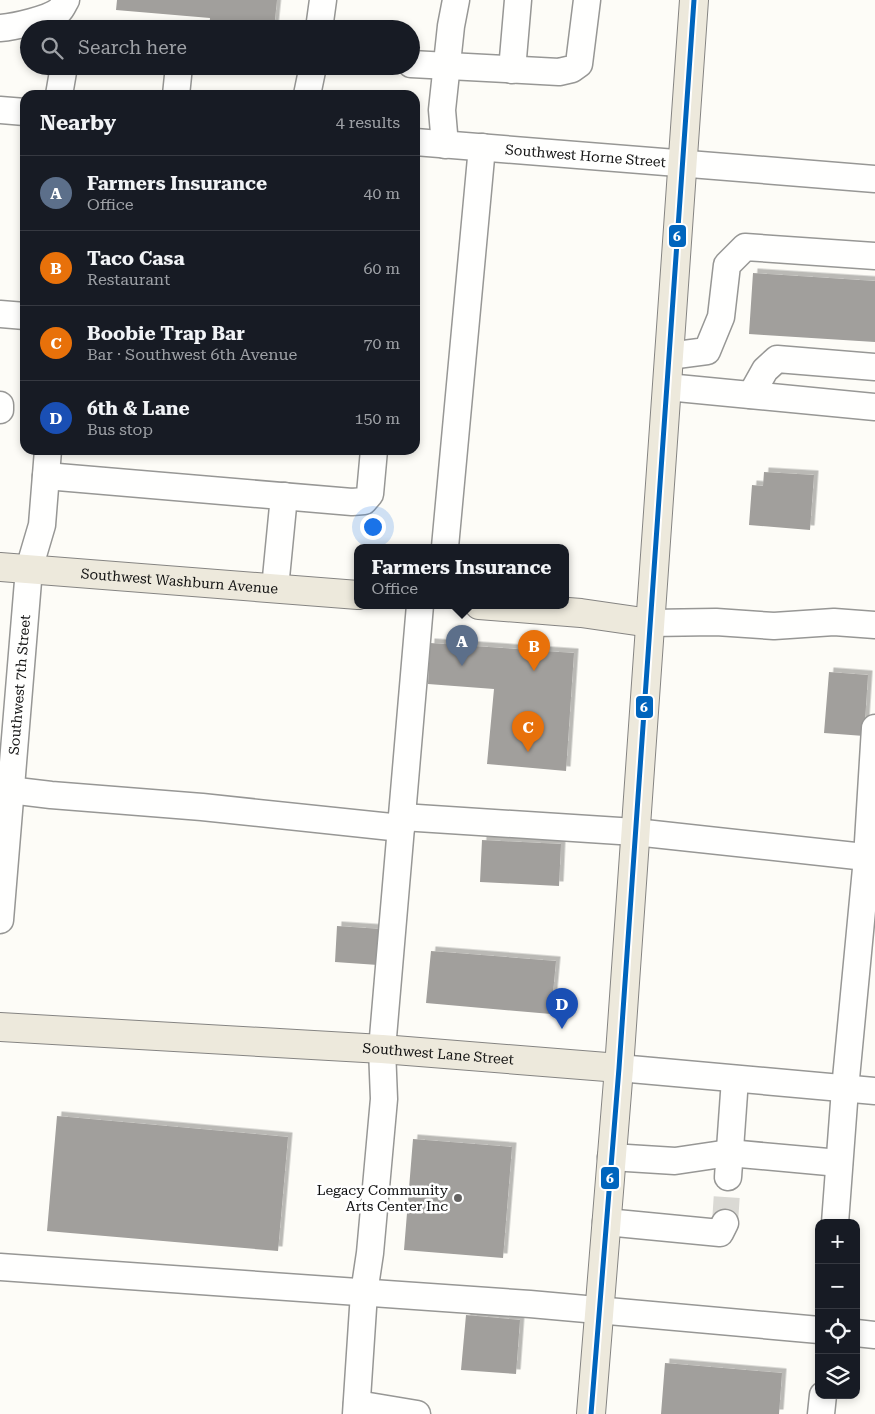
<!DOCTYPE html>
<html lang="en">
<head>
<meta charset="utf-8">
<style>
	body { margin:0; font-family:"Roboto Serif",serif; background:#20242c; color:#f1f3f6 }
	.controls { position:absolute; right:15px; bottom:15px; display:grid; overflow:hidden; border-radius:10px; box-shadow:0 2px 8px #0003 }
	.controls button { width:45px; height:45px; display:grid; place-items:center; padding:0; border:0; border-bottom:1px solid #363941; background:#171b24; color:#f1f3f6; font:25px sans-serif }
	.you { position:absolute; left:372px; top:526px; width:18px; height:18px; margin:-12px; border:4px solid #fff; border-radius:50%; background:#1a73e8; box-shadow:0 0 0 8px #1a73e833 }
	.badge { display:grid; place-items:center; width:32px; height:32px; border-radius:50%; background:#b2b2b3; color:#fff; font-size:16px; font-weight:700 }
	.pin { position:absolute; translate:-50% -41px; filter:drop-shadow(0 1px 2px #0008) }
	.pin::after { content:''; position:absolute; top:26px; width:18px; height:15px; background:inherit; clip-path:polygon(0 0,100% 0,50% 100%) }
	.popup { position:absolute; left:354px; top:544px; width:215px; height:65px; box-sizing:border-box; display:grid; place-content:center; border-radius:10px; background:#171b24; filter:drop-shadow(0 1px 4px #0005); font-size:16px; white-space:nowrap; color:#9ea1a6 }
	.popup b { font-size:19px; color:#f1f3f6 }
	.popup::after { content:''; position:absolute; left:50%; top:100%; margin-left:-10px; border:10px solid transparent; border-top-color:#171b24 }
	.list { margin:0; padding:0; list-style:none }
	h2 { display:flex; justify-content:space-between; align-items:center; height:65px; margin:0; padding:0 20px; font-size:21px }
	h2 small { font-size:16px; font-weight:400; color:#9ea1a6 }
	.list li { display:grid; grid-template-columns:32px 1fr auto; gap:15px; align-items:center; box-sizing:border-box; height:75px; padding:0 20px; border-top:1px solid #363941 }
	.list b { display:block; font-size:19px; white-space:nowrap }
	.list p { margin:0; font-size:16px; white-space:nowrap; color:#9ea1a6 }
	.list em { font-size:16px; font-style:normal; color:#9ea1a6 }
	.icon { flex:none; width:28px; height:28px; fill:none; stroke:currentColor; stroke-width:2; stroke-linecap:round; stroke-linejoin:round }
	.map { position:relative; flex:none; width:875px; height:1414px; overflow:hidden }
	.search { position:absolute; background:#171b24; box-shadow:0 2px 8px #0003; left:20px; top:20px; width:400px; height:55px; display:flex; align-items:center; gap:12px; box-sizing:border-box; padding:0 18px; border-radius:28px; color:#9ea1a6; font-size:19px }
	.panel { position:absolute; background:#171b24; box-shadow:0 2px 8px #0003; left:20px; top:90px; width:400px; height:365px; border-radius:15px }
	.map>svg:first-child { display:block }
	.building { fill:#a19f9c; filter:url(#shadow) }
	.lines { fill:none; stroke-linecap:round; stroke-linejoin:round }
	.minor-tunnel { stroke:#dad9d4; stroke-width:26; stroke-dasharray:26 13; stroke-linecap:butt }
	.minor-casing { stroke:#979795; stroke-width:29 }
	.major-casing { stroke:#858482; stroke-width:30 }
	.minor { stroke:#fffffe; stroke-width:26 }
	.major { stroke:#ede9dc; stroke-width:28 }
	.bus-1-casing { stroke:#fff; stroke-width:9 }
	.bus-1 { stroke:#0065bd; stroke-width:5 }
	.poi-dot { fill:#646362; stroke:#fff; stroke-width:2 }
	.labels { text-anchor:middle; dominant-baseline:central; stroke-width:5; stroke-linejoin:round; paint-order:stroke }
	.street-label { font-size:14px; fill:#111; stroke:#fff }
	.poi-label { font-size:14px; fill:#111; stroke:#fff; text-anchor:end }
	.line-badge { stroke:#fff; stroke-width:2 }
	.badge-label { font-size:14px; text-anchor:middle; font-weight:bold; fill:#fff }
</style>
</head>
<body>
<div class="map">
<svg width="875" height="1414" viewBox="0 0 875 1414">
	<defs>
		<filter id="shadow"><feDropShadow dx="4.5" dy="-4.5" stdDeviation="0" flood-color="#0004"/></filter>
	</defs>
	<rect width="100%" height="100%" fill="#fdfcf7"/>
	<!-- building -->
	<path class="building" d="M117,0H277L274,29H209L210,18L116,10Z
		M753,273L875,281V342L749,334Z
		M764,472L814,475L810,530L749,525L752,485L763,486Z
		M430,643L574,653L566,771L487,764L494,689L428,684Z
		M829,672L868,675L864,736L824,733Z
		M482,840L561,844L559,886L480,882Z
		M337,926L381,929L378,965L335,962Z
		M431,951L556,961L551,1014L426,1003Z
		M57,1116L288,1137L278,1251L47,1231Z
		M413,1139L512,1147L503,1258L404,1250Z
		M466,1315L520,1320L516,1374L461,1370Z
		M665,1363L782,1373L779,1414H661Z"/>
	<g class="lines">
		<!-- minor-tunnel -->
		<path class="minor-tunnel" d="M725,1223L728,1177"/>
		<defs>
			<g id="minor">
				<path d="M0,28C14,27 50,19 60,10C62,8 64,3 66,0"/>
				<path d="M319,29L323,0"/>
				<path d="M411,64L559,72L572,69L579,64L587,0"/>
				<path d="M512,70L518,0"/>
				<path d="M59,95L64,66"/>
				<path d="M176,95L179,66"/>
				<path d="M307,95L313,66"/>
				<path d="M0,110L25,112"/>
				<path id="s1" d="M415,142L875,179"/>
				<path d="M445,145L442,110L451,26L456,0"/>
				<path d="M0,314L25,316"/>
				<path d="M669,356L707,351L721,317L727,265L745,247L875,256"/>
				<path d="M667,387L875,407"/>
				<path d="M751,395L765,370L777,359L875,367"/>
				<path d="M0,405V410"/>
				<path d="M46,476L352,502L364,501L370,494L374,450"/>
				<path d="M445,547L482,147"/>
				<path d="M275,588L284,496"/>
				<path d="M650,623L716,622L774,626L834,622L875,625"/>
				<path d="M0,789L51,795L202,807L401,828"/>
				<path d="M402,817L635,832L875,858"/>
				<path id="s2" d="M0,920L29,569L42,525L48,450"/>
				<path d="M619,1068L875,1091"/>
				<path d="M611,1157L675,1161L729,1153L839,1163"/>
				<path d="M728,1177L735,1079"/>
				<path d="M606,1222L720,1233L725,1223"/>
				<path d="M835,1223L845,1089L867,858L875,728"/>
				<path d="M0,1267L530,1304L819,1330"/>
				<path d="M856,1333L875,1335"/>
				<path d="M357,1404L417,1414"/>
				<path d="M356,1414L364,1293L370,1253L384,1099L382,1049L420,605"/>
				<path d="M821,1414L823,1395"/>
			</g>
			<g id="major">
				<path id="s3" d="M0,567L358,595"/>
				<path d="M479,605L581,613L650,623"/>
				<path id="s4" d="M0,1027L382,1049L619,1068"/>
				<path d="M591,1414L619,1068L694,0"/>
			</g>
		</defs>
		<!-- minor casing -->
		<use href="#minor" class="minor-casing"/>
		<!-- major casing -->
		<use href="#major" class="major-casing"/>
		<!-- minor -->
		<use href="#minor" class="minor"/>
		<!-- major -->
		<use href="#major" class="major"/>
		<defs>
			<path id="bus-1" d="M591,1414L619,1068L694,0"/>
		</defs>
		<!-- bus-1 casing -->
		<use href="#bus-1" class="bus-1-casing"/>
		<!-- bus-1 -->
		<use href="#bus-1" class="bus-1"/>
	</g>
	<!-- markers -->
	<circle class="poi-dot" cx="458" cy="1198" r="5"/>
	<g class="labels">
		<!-- street labels -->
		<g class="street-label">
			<text stroke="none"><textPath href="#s1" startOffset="171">Southwest Horne Street</textPath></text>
			<text stroke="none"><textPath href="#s3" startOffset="180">Southwest Washburn Avenue</textPath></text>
			<text stroke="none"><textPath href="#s2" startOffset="236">Southwest 7th Street</textPath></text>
			<text stroke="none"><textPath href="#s4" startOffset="439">Southwest Lane Street</textPath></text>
		</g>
		<!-- poi labels -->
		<g class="poi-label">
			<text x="448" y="1190">Legacy Community<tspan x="448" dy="16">Arts Center Inc</tspan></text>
		</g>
	</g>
	<g class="line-badge">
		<rect x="668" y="224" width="19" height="24" rx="5" fill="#0065bd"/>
		<rect x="635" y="695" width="19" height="24" rx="5" fill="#0065bd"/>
		<rect x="600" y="1166" width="20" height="24" rx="5" fill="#0065bd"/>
	</g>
	<g class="badge-label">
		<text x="677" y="241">6</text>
		<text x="644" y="712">6</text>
		<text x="610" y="1183">6</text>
	</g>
</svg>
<div class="controls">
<button>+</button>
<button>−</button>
<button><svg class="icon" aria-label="locate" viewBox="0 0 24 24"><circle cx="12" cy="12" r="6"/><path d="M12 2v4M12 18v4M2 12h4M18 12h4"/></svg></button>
<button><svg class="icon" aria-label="layers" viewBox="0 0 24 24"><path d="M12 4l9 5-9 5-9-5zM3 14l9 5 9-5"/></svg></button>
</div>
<div class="you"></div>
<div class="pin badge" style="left:462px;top:666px;background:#5c6f8a">A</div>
<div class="popup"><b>Farmers Insurance</b>Office</div>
<div class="pin badge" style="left:534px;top:671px;background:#e8710a">B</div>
<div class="pin badge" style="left:528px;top:752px;background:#e8710a">C</div>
<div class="pin badge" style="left:562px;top:1029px;background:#1a4fb4">D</div>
<div class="search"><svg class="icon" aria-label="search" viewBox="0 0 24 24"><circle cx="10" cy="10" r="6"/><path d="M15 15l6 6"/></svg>Search here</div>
<section class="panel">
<h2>Nearby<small>4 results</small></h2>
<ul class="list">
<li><span class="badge" style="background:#5c6f8a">A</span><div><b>Farmers Insurance</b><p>Office</p></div><em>40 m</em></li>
<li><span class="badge" style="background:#e8710a">B</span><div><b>Taco Casa</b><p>Restaurant</p></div><em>60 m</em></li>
<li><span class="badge" style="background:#e8710a">C</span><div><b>Boobie Trap Bar</b><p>Bar · Southwest 6th Avenue</p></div><em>70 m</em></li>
<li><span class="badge" style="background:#1a4fb4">D</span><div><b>6th &amp; Lane</b><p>Bus stop</p></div><em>150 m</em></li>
</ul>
</section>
</div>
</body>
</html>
